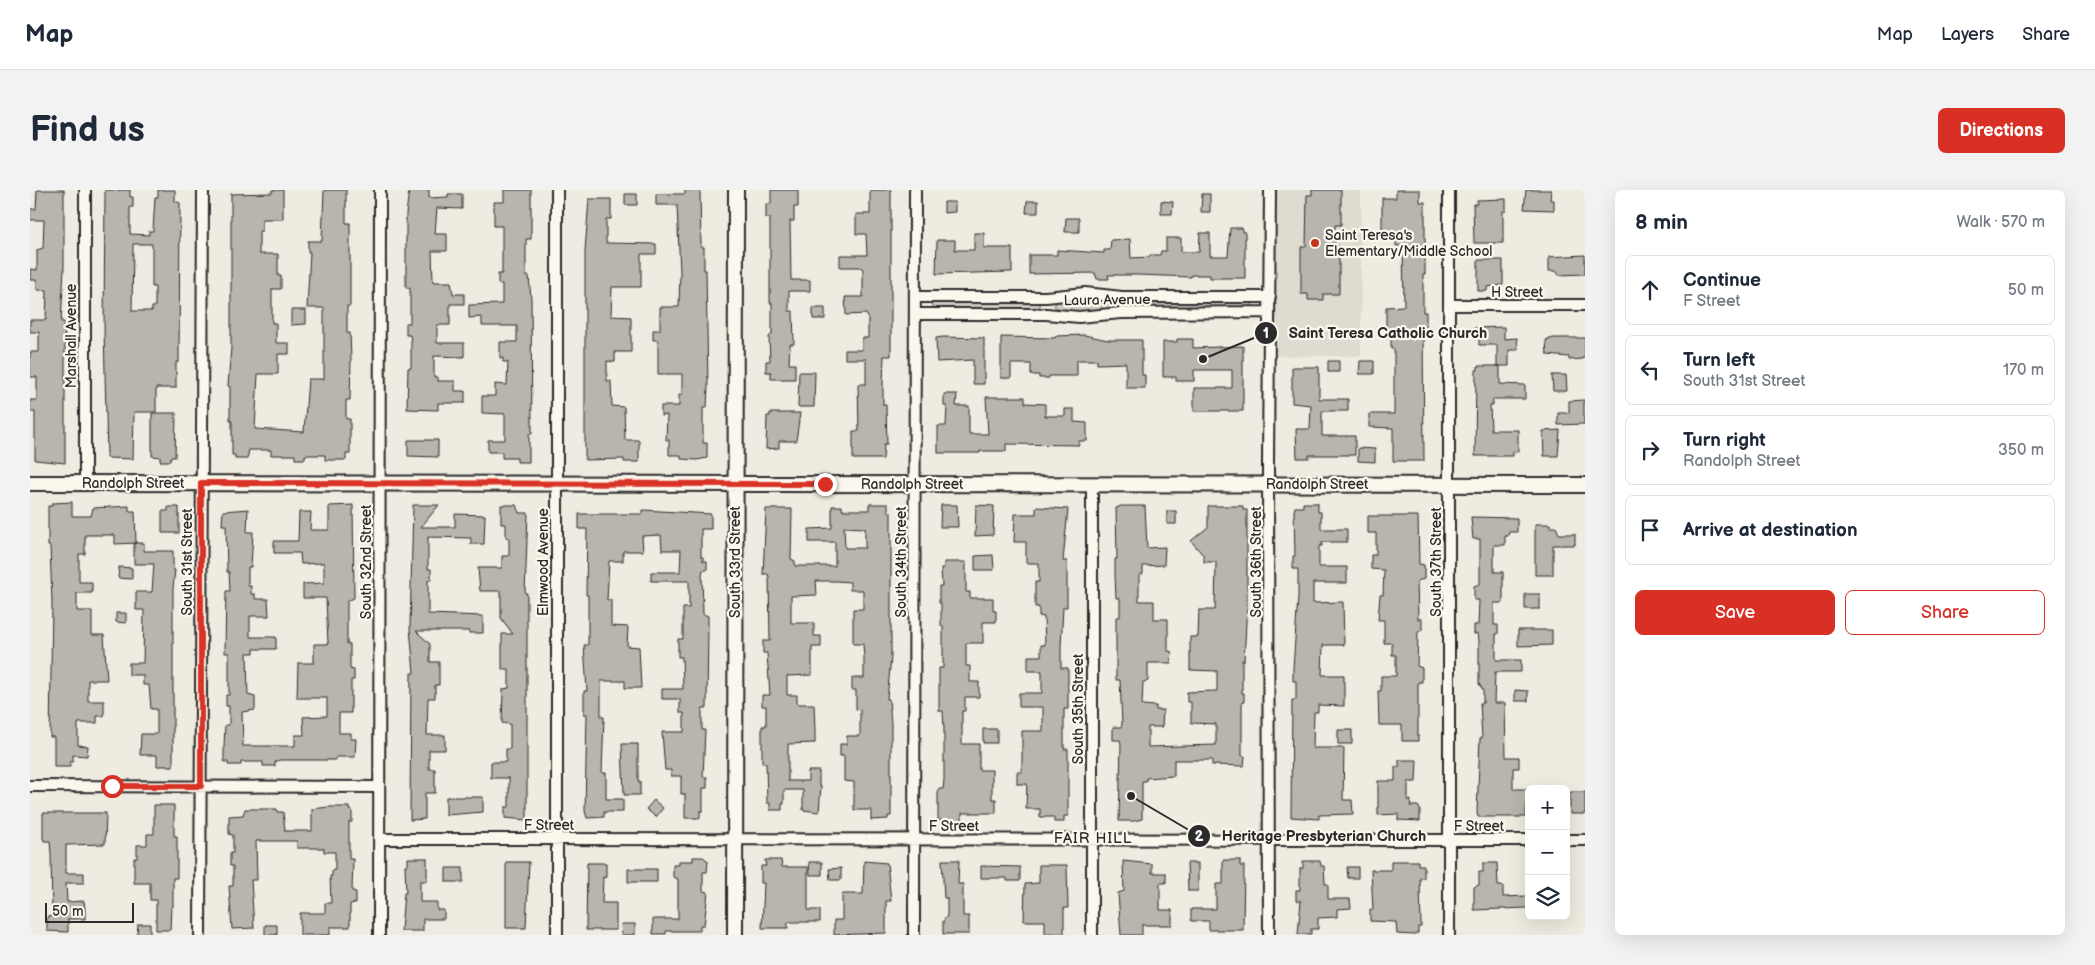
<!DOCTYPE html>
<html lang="en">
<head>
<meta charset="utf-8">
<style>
	body { margin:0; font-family:"Balsamiq Sans",sans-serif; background:#f2f2f3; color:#1f2937 }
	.controls { position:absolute; right:15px; bottom:15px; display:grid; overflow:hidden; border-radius:8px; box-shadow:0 5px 20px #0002 }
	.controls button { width:45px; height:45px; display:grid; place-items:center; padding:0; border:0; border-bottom:1px solid #e0e1e3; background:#fff; color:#1f2937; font:25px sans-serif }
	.scale { position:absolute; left:15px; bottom:12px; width:89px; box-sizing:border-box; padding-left:5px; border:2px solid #2b2b2b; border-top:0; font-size:14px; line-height:18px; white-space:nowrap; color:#2b2b2b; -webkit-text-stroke:4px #fbf7ec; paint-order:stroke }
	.stop { position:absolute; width:15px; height:15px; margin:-11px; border:4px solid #d93025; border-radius:50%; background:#fff }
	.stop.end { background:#d93025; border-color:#fff; box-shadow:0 1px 5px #0008 }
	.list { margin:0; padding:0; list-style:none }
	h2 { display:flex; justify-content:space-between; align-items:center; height:65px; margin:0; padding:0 20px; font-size:21px }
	h2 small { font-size:16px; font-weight:400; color:#747a83 }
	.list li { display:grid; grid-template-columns:32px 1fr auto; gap:15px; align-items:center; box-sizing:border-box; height:70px; margin:0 10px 10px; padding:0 10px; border:1px solid #e0e1e3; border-radius:8px }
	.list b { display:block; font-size:19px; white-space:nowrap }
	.list p { margin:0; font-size:16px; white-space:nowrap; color:#747a83 }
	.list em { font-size:16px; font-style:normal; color:#747a83 }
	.actions { display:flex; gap:10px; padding:15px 20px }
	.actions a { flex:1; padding:11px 0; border:1px solid #d93025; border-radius:8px; text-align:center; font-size:18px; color:#d93025 }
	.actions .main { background:#d93025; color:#fff }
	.icon { flex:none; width:28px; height:28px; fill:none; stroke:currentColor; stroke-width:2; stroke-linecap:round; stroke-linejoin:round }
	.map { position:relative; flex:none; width:1555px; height:745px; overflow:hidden; border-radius:8px }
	header { display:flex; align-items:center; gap:30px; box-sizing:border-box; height:70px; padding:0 25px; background:#fff; border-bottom:1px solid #e0e1e3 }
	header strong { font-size:24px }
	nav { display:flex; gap:28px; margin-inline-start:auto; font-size:18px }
	.intro { display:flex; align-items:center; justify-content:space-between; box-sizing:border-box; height:120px; padding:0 30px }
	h1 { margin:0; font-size:35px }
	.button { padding:12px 22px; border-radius:8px; background:#d93025; color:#fff; font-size:18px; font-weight:700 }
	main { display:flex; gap:30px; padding:0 30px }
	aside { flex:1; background:#fff; border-radius:8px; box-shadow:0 5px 20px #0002 }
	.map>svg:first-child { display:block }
	.built { fill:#dedbd1 }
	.green { fill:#cecbc2; stroke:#7c7b76 }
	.building { fill:#b8b5ae; stroke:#2b2b2b; fill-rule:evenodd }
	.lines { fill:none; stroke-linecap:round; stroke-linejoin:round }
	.street-casing { stroke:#2b2b2b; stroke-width:14 }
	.secondary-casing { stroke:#2b2b2b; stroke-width:18 }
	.street { stroke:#fbf7ec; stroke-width:10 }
	.secondary { stroke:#fbf7ec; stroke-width:14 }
	.route { stroke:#d93025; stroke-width:6 }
	.poi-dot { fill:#c8321e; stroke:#fbf7ec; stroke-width:2 }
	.labels { text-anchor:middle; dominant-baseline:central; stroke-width:4.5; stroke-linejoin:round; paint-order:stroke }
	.poi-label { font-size:14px; fill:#2b2b2b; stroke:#fbf7ec; text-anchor:start }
	.street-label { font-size:14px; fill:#2b2b2b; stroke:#fbf7ec }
	.neighbourhood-label { font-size:15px; letter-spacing:1px; fill:#2b2b2b; stroke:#fbf7ec }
	.leader { fill:none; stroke:#2b2b2b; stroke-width:2 }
	.callout-dot { fill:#2b2b2b; stroke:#fbf7ec; stroke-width:2 }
	.mark-label { font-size:15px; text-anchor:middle; font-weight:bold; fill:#fff }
	.callout-label { font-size:15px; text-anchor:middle; font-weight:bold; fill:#2b2b2b; stroke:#fbf7ec; stroke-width:4.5; stroke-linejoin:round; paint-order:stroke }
</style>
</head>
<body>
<header>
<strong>Map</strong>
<nav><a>Map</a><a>Layers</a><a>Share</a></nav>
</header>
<div class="intro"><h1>Find us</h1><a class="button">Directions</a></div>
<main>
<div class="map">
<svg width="1555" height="745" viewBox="0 0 1555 745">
	<rect width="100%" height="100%" fill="#eeebe0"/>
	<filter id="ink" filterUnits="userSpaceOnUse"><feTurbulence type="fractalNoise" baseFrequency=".02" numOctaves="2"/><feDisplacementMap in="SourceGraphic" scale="10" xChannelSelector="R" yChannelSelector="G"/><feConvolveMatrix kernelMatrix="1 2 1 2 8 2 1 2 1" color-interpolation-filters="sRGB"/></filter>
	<g filter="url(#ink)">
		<!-- built -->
		<path class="built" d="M1240,0H1331V166H1239Z"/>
		<!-- green -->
		<path class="green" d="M1053,108L1080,110L1085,115C1075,125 1035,123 1024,116L1027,111Z
			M905,111L1006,112L1011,115L1006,119H908L901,115Z
			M1102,112H1220L1223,115L1221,119L1100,118L1099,114Z"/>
		<!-- building -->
		<path class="building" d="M7,0H34V79L31,132H34L35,151V273L5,270V222H0V210H7V187H0V162H9V142H0V130H16L17,100H7V90H0V79L7,80V60L13,58L14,30H0V19H6Z
			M75,0H100V7H103V17H100V44L119,45V41H123L125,7H128V0H145V11L150,13L149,172H146V198H126V222H104L103,269L77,268L74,139ZM103,54H122V97H125V117H122V121H102Z
			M242,0H253V29H232V41H229V64H248V86H251V99H242V133H246V153H259V164H248V184H228L225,239L274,242L278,189H294V118H277L280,62H278V51H292L294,0H316V33H320V116H317V143H320L321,169L320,210H316V229H320V264H316V270H295V265H275V269H265V265H241V260H219L217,269H205V265H202V231H200V197L198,196L201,157V4L242,3Z
			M379,0H399V8L418,7V4H432V19L407,18L405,44H417V61H402L403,92H421L423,104H434V114H420V135H407V153H434V167L404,166V187H408V191H425V201H435V213H408V220L377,219L378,178H381V151L380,145H376V133H380V98H376V24Z
			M474,0H501V49H496V86H499L501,109L502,244H499V272H487V268H472V262H458V250H475V224L452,223V206H465V194L477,195L478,172H473V168H470V152H487V136H452V127L439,128V115L472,114V94H468V84H472V36H464V12H474Z
			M655,0H670L671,57H674V80H676L678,196L677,218H673V253H677V268L667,270L651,269V265H639V250H636L637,225L631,226V216H649V205H652V184H628V150H623V140H630V117H649L650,82L647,15H626V4H655Z
			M741,0H768V17H764V31H760L761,90H780V101H759V121H763L764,154H760L759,174H765V189H741V182H736V171H740L739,147L742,144V113H740V28H736V14H741Z
			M840,0H861V166H854L853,194V215H856L857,254H854L853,269H823V241H829L828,194H836V169H815V160H832V148H838V127L836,124L816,125L815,107H833V79L830,77H810V65H837L836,44H826V24H840Z
			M1282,0H1311V35H1305V56H1309V104H1293V110H1278V104H1271V57H1276L1277,5H1282Z
			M1366,0H1390V12H1395V84H1393V122H1396V139H1393L1394,271H1363V238L1339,237V224H1364V159H1361V148H1356V117L1374,116L1373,56H1366V43L1352,44V8H1366Z
			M1496,0H1521L1520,10H1524V20L1494,19Z
			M595,4H607V15H595Z
			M1172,4H1180V22H1171Z
			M559,9H581V29H576V53L626,54V64H611V97H582L581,126L601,127V162H585V172L577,171V191H581L582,216L594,217L595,250H609V272H594V269L555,270V61Z
			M1476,9V21H1473V53H1444L1443,14H1447V10Z
			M997,11H1008V23H996Z
			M1131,11L1143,12L1142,24H1131Z
			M914,12H925V22L914,23Z
			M1036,28H1049V42H1035Z
			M1200,38H1212V42H1215V88H1180V85H1161V87L1108,85H1078L1079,89H1067L1065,83L999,84V65H1027V60L1074,63V60H1080L1081,50L1100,49L1101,68L1120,67V65H1130L1131,61H1136V48H1151V62H1169L1170,43H1180V66H1198Z
			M944,43H954V58H982V82L906,84L907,50H925V60H944Z
			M1555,65V84L1529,85L1526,81H1519V67Z
			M1448,70H1473V95L1457,97V101H1448Z
			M783,118H795V129H783Z
			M261,120H276V134L261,135Z
			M1474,137V149L1487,148L1488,160H1479V176H1467V155H1449V148L1444,149V138Z
			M1054,145L1078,150H1112V185H1115V198H1096V173L1067,174V170H1047V186H1019V188H1009V185H1001V174H981V188H971V147L1025,148L1026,146Z
			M913,147L954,148V194H943V170L907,172L906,148Z
			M1524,148H1555V166L1553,167V169L1539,170V167L1517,165L1516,150Z
			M1147,149H1163V158L1213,156V221H1164V198H1202V180H1164V191H1146V187H1133V152H1147Z
			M1298,171H1309V182H1298Z
			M1330,171H1344V184H1329Z
			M1448,176H1470V194L1495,195V209H1463V215H1460L1461,240H1488V262L1483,261V266H1445L1446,180H1448Z
			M1262,177H1289V209H1318V221H1292V246H1325V265H1279V268H1267L1266,239H1280L1281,215L1262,213Z
			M769,182H785L784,217H768Z
			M1522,185H1536L1537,201H1523Z
			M914,204H927L926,216H939V244H958L956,207H995V213L1015,214V226H1035V219H1044V232L1057,233V251H1049V255L976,254V261H950V263H908V236H916L917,216H914Z
			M1554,210V234L1528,235V223H1539V211Z
			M122,223H146L145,267H141L140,271H130V267L122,266Z
			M740,223H770L766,251H749V258L736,259L737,226H740Z
			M1530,240L1528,266H1514L1513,241Z
			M378,250H408V267L378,266Z
			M1328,258L1345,259V272L1328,271Z
			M42,312V326H61L63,318L99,316V321H105L106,353L85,354V345H55V364H49V392H62V403H47V421H62V445H74L77,490H58V511H74V526H67V533H48V555L58,556L57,566L43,565V572H40V577H24V547H20L22,412L20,356H18V316H22V313Z
			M1273,313H1288V322H1291V339H1317V352H1292V356H1289V377H1317V393H1283V413L1313,412L1314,455H1293L1292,485H1314V516L1288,515V522H1284L1283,558H1314L1313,610H1322L1323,624L1289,625V629L1261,627L1262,510H1266V491H1263V478L1268,407V379H1263V366H1265L1264,321L1265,317H1273Z
			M839,314H858V322H861V467L857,509H859L861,533V626H858V629L841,630V620H824V592L814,591V566H810V554H817V546H830V520L826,519V500H822V488H834V468L833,454H823V419H833V400H820V392L806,391H786L787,405L761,406V433H784V446H791V457H782V485L757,486V505H767V514H784L785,541V553L758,554V591H778V581H789V596H791L789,622L773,620V600H754V614H752V620H740V613H737L736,573H732V536H736V516H732V505H740L737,463H733V451H740L739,387L738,384H733L736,319H762L761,369L765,371V376H805V352H779V339L802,338V316H812V320H839ZM814,337L835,338V358H815Z
			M323,315L324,408L317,411V454H320V479L324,480V490H321V523H309V543H321V549H326L325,567H306V570H250L245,572V576H233V572H211V575H198V572H194V556L195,535H199V516H196V505H199V463H195L196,401H200L199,382H197L196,335H192L193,321L218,319L217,342H223L221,377H218V396H221V404H225V409H238L239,426H220V447H246V459H224V463H217L218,505L225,507V520L212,522L213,556H265V545H274L273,527L297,526V508H267L268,473H284V454H298L296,408H273V394L294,393V373L271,374L270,363H244V351H268L269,322H281L280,340H299V316Z
			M383,315H409L391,337H425V324L455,325L454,354H441V348L398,347V379H401V390H398V424L453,426V443H439V441H386L400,454V472H409V495H405V508H398L397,545H415V560H399V579H405V603H395V629L380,630L381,483H384L380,438Z
			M471,315H486L489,323H498L495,403H497V630L475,628V617H479V588H461V572H476V559H480V534L472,533L473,499L479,498V479H472V444H483L471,428V401H450L448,378H472V366H479V348L476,347V334H471Z
			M911,315H927L928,337H910Z
			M946,315L964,316L963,345L945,346Z
			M1091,316H1115L1117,358L1135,357L1134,375L1113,376V384L1109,385V411H1124V429H1138V461L1142,462L1141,473H1118V491L1113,492L1112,515L1126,516V520H1133L1132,537H1118V557L1186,555V534L1161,533V512H1157V502L1187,501V481L1160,480V447H1168L1169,420H1185L1186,372H1174V366L1161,351L1178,337V316H1213V320H1217V414L1214,471L1212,470V503H1214V512H1212V566H1215L1214,576L1182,575V570H1144V586L1116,588V591H1112V629L1104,631H1089L1091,554L1090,550H1083V537H1091L1092,534L1090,490H1086V427H1090V408H1086L1085,385V369H1087L1086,318Z
			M138,317H149V343H132V321H138Z
			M1006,317L1038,319L1033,371H1037V417H1033L1031,457V478H1038V519H1034V559H1038V626H1034V632H1024V627H1010V619H996L997,594H987V582H992V541H1013V517H989V503H1012V481H998V466H1011V455H1015L1014,427L1009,426V417H1005V392H1009V373H996V352H984L985,324H1006Z
			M613,320L681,324V339H671V367H673V371H677V380H673L672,384L673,424L678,426V436L677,518H673L672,520V540H675L673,587H677V598H673V621H670V628H655V604H651V586H641V580H635L632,542H654V523H650V509H632V499H653L652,467H648V449H653V418H659V391H621V382H650L651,360H632L631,345L612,346L613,361H593V371H579L577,410H581V436L598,437L597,456L609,457L611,498H595V491H571V527H574L572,583H576V609H593V622H574V627L557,628L555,621L557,524H554V501H557L554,455H558V405H556L557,339H549V324H613Z
			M1137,321H1146V334H1137Z
			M1338,326H1388L1389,374L1394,375V389L1387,391L1388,429H1392V440L1388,442L1387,476L1392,478V492H1388V551H1372V535H1349L1348,501H1351V486H1366V465H1362V453H1354V430H1348L1350,405H1353L1354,380L1341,379V365H1346V343H1338Z
			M1441,327L1487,328V342H1479L1478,346H1475V355H1464V382H1473V413H1464V435H1468V444H1466V470H1491V482H1465L1464,513H1475L1476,567H1489V578H1483V599H1497L1496,627H1448L1447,623L1450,548H1452L1450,513H1453V500L1449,494V450L1448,444H1444V435H1448L1449,410H1444V396L1450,394V349H1443Z
			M1505,334H1520V337H1526L1529,344H1545V355H1523V385H1505Z
			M104,353H114V361H143V380H145L143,398V576H127V565H110L111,544H127V519H121L119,495H113V485H99V473H113L114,420H106V402H122L124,374H104Z
			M963,365L964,380H945V366Z
			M914,372H936V402H940V408H963V421H966V432H953V453H936V476H940V492H949V507H935V521H932V554H949V580H962V609H966V623H932V630L927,631L908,630V599H913L914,590V540L913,521H909V478H913V436H911V413H909V396H912L911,378H914Z
			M89,377L102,378V389L88,388Z
			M1495,404H1510V419H1495Z
			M86,423H96V433L86,432Z
			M1488,440H1522V455L1488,456Z
			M1485,500L1498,501V511H1485Z
			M953,539H967V553H953Z
			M1308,540H1322V554H1308Z
			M592,554H608V591H610V605H594Z
			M1369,570H1387L1386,592H1378V610H1381L1380,616H1388L1390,619V631L1368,630V624L1348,625V591H1365V577H1369Z
			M1540,602H1555V624H1540Z
			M416,607H453V622L416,625Z
			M624,610L633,618L626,627L616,619Z
			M124,615H144V646H147V688H143V717H141L140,740H126V710H120V693H104V668H107V655H117V644H124Z
			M299,617H319V620H322V632H319V669H323L322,701L326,702V713L320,714V737H300V745H270V723H295V713H301L300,686H302V680H305V662H294V658H267V651H226L227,690H221L224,738L202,739L199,696H203V676H200V663H203V645L199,644V626L213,625L215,619H247V622H253L255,641H282V619Z
			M13,623H76L75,654L36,655V683H54V693H36L37,712L54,711L55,719V729H38V742L17,741V727L22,726L21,664L20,651H14L13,648Z
			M663,667H673L678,671L677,682H673V701L678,702L674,735H670V741H636V744H623V729H648V689L643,687V675H649V671H663Z
			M378,668H397V691H390V712H407V720H414V729H393V741H371L374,703H376L375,675H378Z
			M735,670H751L752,677H778V720H790V732H758V738H732L734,693H731V676H736Z
			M912,670H929L928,694H933V726H939V744H913V731L917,726V708H914Z
			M1193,670H1210V676H1214L1213,740H1179V731H1161V719H1186V694H1193Z
			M834,671L857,673L861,711H856V743L804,745V730H812V704H833Z
			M1093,671L1122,674V683H1136V693H1130V720H1142V735H1112V745H1091L1088,703L1094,701Z
			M1273,671H1290L1291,676H1294L1295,694H1298V709H1320L1321,718L1307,719V727L1288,728V739H1281V744H1268L1271,711H1266V700H1270V678H1273Z
			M1361,671H1388V675H1394V688H1390L1391,737H1388V743L1384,745L1367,744L1366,732L1340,731V720H1343L1341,680H1361Z
			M476,672H499L496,738H476Z
			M779,672H792V685H780Z
			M557,673H576V688L573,687L572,713H586V740H556Z
			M1157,673H1168V701H1158Z
			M1453,673H1467L1468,696H1473V707L1498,706V718L1444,720V697L1449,695V682H1453Z
			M1009,675H1037L1038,718H1034V744L1015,743V731H994L995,694L1009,693Z
			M951,676L990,677V691H977V688H951Z
			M1317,677H1328V688H1318Z
			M416,678H433V692H416Z
			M811,678V690H800L799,679Z
			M598,679H627V692H598Z
			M108,734H120V745H107Z
			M591,734H605V745H592Z
			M235,735H247V745H235Z"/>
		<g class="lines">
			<defs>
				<path id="street" d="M886,107H1016L1055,103L1092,107H1240
					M1420,115H1555
					M885,124H1016L1049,127L1091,123L1239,122
					M55,293V0
					M0,596L349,597
					M349,649L1499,650
					M1536,650H1555
					M170,745L173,0
					M349,745L350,0
					M527,745V0
					M884,745L885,0
					M1062,745V294
					M1239,745L1238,274L1240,0
					M1419,745V0"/>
				<path id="secondary" d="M0,293L1555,295
					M705,745L706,0"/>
			</defs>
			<!-- street casing -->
			<use href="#street" class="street-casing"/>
			<!-- secondary casing -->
			<use href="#secondary" class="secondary-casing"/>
			<!-- street -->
			<use href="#street" class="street"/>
			<!-- secondary -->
			<use href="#secondary" class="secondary"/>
		</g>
	</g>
	<g class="lines" filter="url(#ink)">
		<!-- route -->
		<path class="route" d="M82,596H171V293L795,294"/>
	</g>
	<!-- markers -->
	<circle class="poi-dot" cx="1285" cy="53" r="5"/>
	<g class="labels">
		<!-- poi labels -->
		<g class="poi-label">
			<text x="1295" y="45">Saint Teresa's<tspan x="1295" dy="16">Elementary/Middle School</tspan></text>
		</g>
		<!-- street labels -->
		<g class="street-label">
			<text x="1487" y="102">H Street</text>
			<text transform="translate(1077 110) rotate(-1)">Laura Avenue</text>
			<text transform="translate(41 146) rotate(-90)">Marshall Avenue</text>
			<text x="103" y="293">Randolph Street</text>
			<text x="882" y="294">Randolph Street</text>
			<text x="1287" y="294">Randolph Street</text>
			<text transform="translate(157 372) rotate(-90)">South 31st Street</text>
			<text transform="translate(336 372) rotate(-90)">South 32nd Street</text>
			<text transform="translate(513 372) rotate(-90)">Elmwood Avenue</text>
			<text transform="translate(705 372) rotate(-90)">South 33rd Street</text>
			<text transform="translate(871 372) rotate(-90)">South 34th Street</text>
			<text transform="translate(1226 372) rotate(-90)">South 36th Street</text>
			<text transform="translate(1406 372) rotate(-90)">South 37th Street</text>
			<text transform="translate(1048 519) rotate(-90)">South 35th Street</text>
			<text x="519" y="635">F Street</text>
			<text x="924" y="636">F Street</text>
			<text x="1449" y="636">F Street</text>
		</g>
		<!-- neighbourhood labels -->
		<g class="neighbourhood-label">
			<text x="1063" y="648">FAIR HILL</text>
		</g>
	</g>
	<!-- callouts -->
	<path class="leader" d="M1173 169L1236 143M1101 606L1169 646"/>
	<g class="callout-dot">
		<circle cx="1173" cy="169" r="5"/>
		<circle cx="1101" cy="606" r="5"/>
		<circle cx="1236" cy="143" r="12"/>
		<circle cx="1169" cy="646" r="12"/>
	</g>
	<g class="mark-label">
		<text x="1236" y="148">1</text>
		<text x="1169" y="651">2</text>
	</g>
	<g class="callout-label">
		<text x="1358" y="148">Saint Teresa Catholic Church</text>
		<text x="1294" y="651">Heritage Presbyterian Church</text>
	</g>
</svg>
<div class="controls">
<button>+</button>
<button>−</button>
<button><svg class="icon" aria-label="layers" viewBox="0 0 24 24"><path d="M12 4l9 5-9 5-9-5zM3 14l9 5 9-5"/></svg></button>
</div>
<div class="scale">50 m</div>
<div class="stop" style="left:82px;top:596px"></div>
<div class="stop end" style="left:795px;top:294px"></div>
</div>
<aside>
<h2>8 min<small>Walk · 570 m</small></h2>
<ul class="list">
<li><svg class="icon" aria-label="ahead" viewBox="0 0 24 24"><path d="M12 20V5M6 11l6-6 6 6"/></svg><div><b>Continue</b><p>F Street</p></div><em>50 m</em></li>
<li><svg class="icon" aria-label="left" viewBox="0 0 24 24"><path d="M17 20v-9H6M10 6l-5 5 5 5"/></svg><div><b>Turn left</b><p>South 31st Street</p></div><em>170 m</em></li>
<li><svg class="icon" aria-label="right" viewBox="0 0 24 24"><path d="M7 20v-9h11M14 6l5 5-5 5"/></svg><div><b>Turn right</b><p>Randolph Street</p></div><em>350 m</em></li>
<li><svg class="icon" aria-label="arrive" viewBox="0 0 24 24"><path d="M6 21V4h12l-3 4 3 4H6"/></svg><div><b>Arrive at destination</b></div></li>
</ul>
<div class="actions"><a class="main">Save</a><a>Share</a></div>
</aside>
</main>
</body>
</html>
